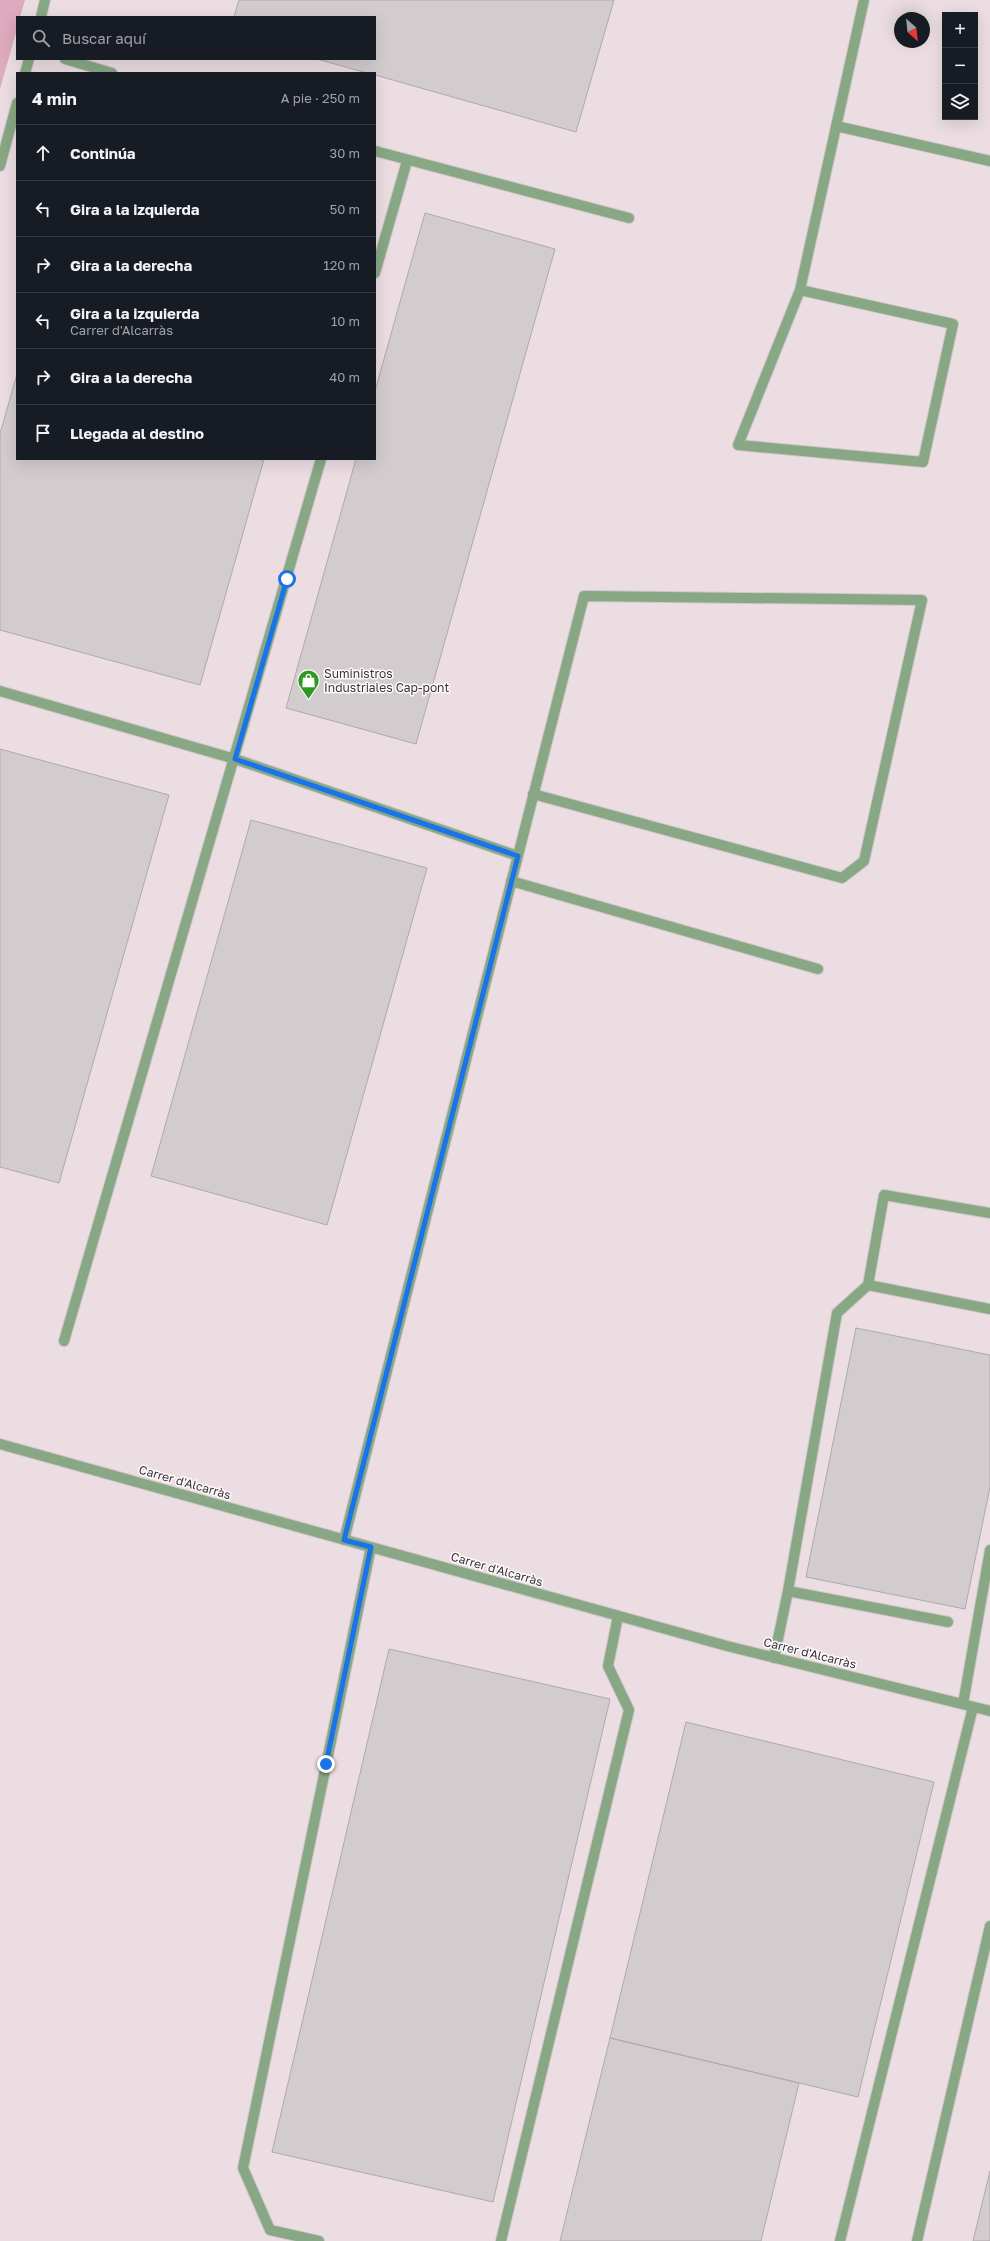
<!DOCTYPE html>
<html lang="es">
<head>
<meta charset="utf-8">
<style>
	body { margin:0; font-family:"Golos Text",sans-serif; background:#20242c; color:#f1f3f6 }
	.controls { position:absolute; right:12px; top:12px; display:grid; overflow:hidden; border-radius:0px; box-shadow:0 4px 16px #0002 }
	.controls button { width:36px; height:36px; display:grid; place-items:center; padding:0; border:0; border-bottom:1px solid #363941; background:#171b24; color:#f1f3f6; font:20px sans-serif }
	.compass { position:absolute; left:894px; top:12px; width:36px; height:36px; border-radius:50%; background:#171b24; box-shadow:0 4px 16px #0002; rotate:153deg }
	.stop { position:absolute; width:12px; height:12px; margin:-9px; border:3px solid #1a73e8; border-radius:50%; background:#fff }
	.stop.end { background:#1a73e8; border-color:#fff; box-shadow:0 1px 4px #0008 }
	.list { margin:0; padding:0; list-style:none }
	h2 { display:flex; justify-content:space-between; align-items:center; height:52px; margin:0; padding:0 16px; font-size:17px }
	h2 small { font-size:13px; font-weight:400; color:#9ea1a6 }
	.list li { display:grid; grid-template-columns:26px 1fr auto; gap:12px; align-items:center; box-sizing:border-box; height:56px; padding:0 16px; border-top:1px solid #363941 }
	.list b { display:block; font-size:15px; white-space:nowrap }
	.list p { margin:0; font-size:13px; white-space:nowrap; color:#9ea1a6 }
	.list em { font-size:13px; font-style:normal; color:#9ea1a6 }
	.icon { flex:none; width:22px; height:22px; fill:none; stroke:currentColor; stroke-width:2; stroke-linecap:round; stroke-linejoin:round }
	.map { position:relative; flex:none; width:990px; height:2241px; overflow:hidden }
	.search { position:absolute; background:#171b24; box-shadow:0 4px 16px #0002; left:16px; top:16px; width:360px; height:44px; display:flex; align-items:center; gap:10px; box-sizing:border-box; padding:0 14px; border-radius:0px; color:#9ea1a6; font-size:15px }
	.panel { position:absolute; background:#171b24; box-shadow:0 4px 16px #0002; left:16px; top:72px; width:360px; height:388px; border-radius:0px }
	.map>svg:first-child { display:block }
	.built { fill:#ebdde2; fill-rule:evenodd }
	.green { fill:#deaabe }
	.building { fill:#d3cccf; stroke:#afa9ab }
	.lines { fill:none; stroke-linecap:round; stroke-linejoin:round }
	.minor-casing { stroke:#cec7c9; stroke-width:12 }
	.minor { stroke:#88a784; stroke-width:10 }
	.route { stroke:#1a73e8; stroke-width:5 }
	.labels { text-anchor:middle; dominant-baseline:central; stroke-width:3; stroke-linejoin:round; paint-order:stroke }
	.poi-label { font-size:12px; fill:#383536; stroke:#fffafc; text-anchor:start }
	.street-label { font-size:12px; fill:#383536; stroke:#fffafc }
</style>
</head>
<body>
<div class="map">
<svg width="990" height="2241" viewBox="0 0 990 2241">
	<rect width="100%" height="100%" fill="#f3ecee"/>
	<!-- built -->
	<path class="built" d="M0,0H990V2241H0ZM945,15H975V117H945ZM17,17H375V59H17ZM900,18H924V42H900ZM17,73H375V459H17Z"/>
	<!-- green -->
	<path class="green" d="M0,0H25L20,17H17V29L0,89Z"/>
	<!-- building -->
	<path class="building" d="M239,0H614L576,132L375,75V73H367L317,59H375V17H234Z
		M425,213L555,249L416,744L286,708L356,459H375V391Z
		M17,374V459H264L200,685L0,630V434Z
		M0,749L169,795L59,1183L0,1167Z
		M251,820L427,868L327,1225L151,1176Z
		M856,1328L990,1355V1487L965,1609L806,1577Z
		M389,1649L610,1699L493,2202L272,2152Z
		M686,1722L934,1782L858,2097L610,2038Z
		M610,2038L799,2083L761,2241H560Z
		M990,2171V2241H973Z"/>
	<g class="lines">
		<defs>
			<path id="minor" d="M41,17L45,0
				M65,59L112,73
				M25,73L29,59
				M836,126L990,161
				M375,151L629,218
				M0,166L17,103
				M375,273L407,161
				M800,290L953,324L923,462L738,445L800,290L864,0
				M0,691L235,759L518,856
				M511,881L818,969
				M868,1285L884,1195L990,1213
				M64,1341L321,459
				M0,1444L727,1646L990,1711
				M344,1540L584,596L922,600L864,861L842,878L533,794
				M948,1622L788,1591L837,1313L868,1285L990,1309
				M774,1658L788,1591
				M963,1704L990,1550
				M319,2241L270,2230L243,2168L371,1547
				M501,2241L629,1710L608,1666L618,1616
				M840,2241L973,1707
				M917,2241L990,1926"/>
		</defs>
		<!-- minor casing -->
		<use href="#minor" class="minor-casing"/>
		<!-- minor -->
		<use href="#minor" class="minor"/>
	</g>
	<g class="lines">
		<!-- route -->
		<path class="route" d="M287,579L235,759L518,856L344,1540L371,1547L326,1764"/>
	</g>
	<!-- icons -->
	<defs>
		<symbol id="shop-pin" viewBox="-11 -11 22 30"><path d="M0 17L-7.5 6A9.5 9.5 0 1 1 7.5 6Z" fill="#2e9821" stroke="#fffafc"/><path d="M-5-2.5h2.3a2.7 3.5 0 0 1 5.4 0H5L5.5 6h-11ZM-1.5-2.5h3a1.5 2.3 0 0 0-3 0Z" fill="#fff"/></symbol>
	</defs>
	<g fill-rule="evenodd">
		<use href="#shop-pin" x="296" y="668" width="25" height="34"/>
	</g>
	<g class="labels">
		<!-- poi labels -->
		<g class="poi-label">
			<text x="324" y="673">Suministros<tspan x="324" dy="14">Industriales Cap-pont</tspan></text>
		</g>
		<!-- street labels -->
		<g class="street-label">
			<text transform="translate(185 1482) rotate(16)">Carrer d'Alcarràs</text>
			<text transform="translate(497 1569) rotate(16)">Carrer d'Alcarràs</text>
			<text transform="translate(810 1653) rotate(14)">Carrer d'Alcarràs</text>
		</g>
	</g>
</svg>
<div class="controls">
<button>+</button>
<button>−</button>
<button><svg class="icon" aria-label="layers" viewBox="0 0 24 24"><path d="M12 4l9 5-9 5-9-5zM3 14l9 5 9-5"/></svg></button>
</div>
<svg class="compass" viewBox="-18 -18 36 36"><path d="M0-13l5 13h-10z" fill="#e53935"/><path d="M0 13l5-13h-10z" fill="#9ea1a6"/></svg>
<div class="stop" style="left:287px;top:579px"></div>
<div class="stop end" style="left:326px;top:1764px"></div>
<div class="search"><svg class="icon" aria-label="search" viewBox="0 0 24 24"><circle cx="10" cy="10" r="6"/><path d="M15 15l6 6"/></svg>Buscar aquí</div>
<section class="panel">
<h2>4 min<small>A pie · 250 m</small></h2>
<ul class="list">
<li><svg class="icon" aria-label="ahead" viewBox="0 0 24 24"><path d="M12 20V5M6 11l6-6 6 6"/></svg><div><b>Continúa</b></div><em>30 m</em></li>
<li><svg class="icon" aria-label="left" viewBox="0 0 24 24"><path d="M17 20v-9H6M10 6l-5 5 5 5"/></svg><div><b>Gira a la izquierda</b></div><em>50 m</em></li>
<li><svg class="icon" aria-label="right" viewBox="0 0 24 24"><path d="M7 20v-9h11M14 6l5 5-5 5"/></svg><div><b>Gira a la derecha</b></div><em>120 m</em></li>
<li><svg class="icon" aria-label="left" viewBox="0 0 24 24"><path d="M17 20v-9H6M10 6l-5 5 5 5"/></svg><div><b>Gira a la izquierda</b><p>Carrer d'Alcarràs</p></div><em>10 m</em></li>
<li><svg class="icon" aria-label="right" viewBox="0 0 24 24"><path d="M7 20v-9h11M14 6l5 5-5 5"/></svg><div><b>Gira a la derecha</b></div><em>40 m</em></li>
<li><svg class="icon" aria-label="arrive" viewBox="0 0 24 24"><path d="M6 21V4h12l-3 4 3 4H6"/></svg><div><b>Llegada al destino</b></div></li>
</ul>
</section>
</div>
</body>
</html>
